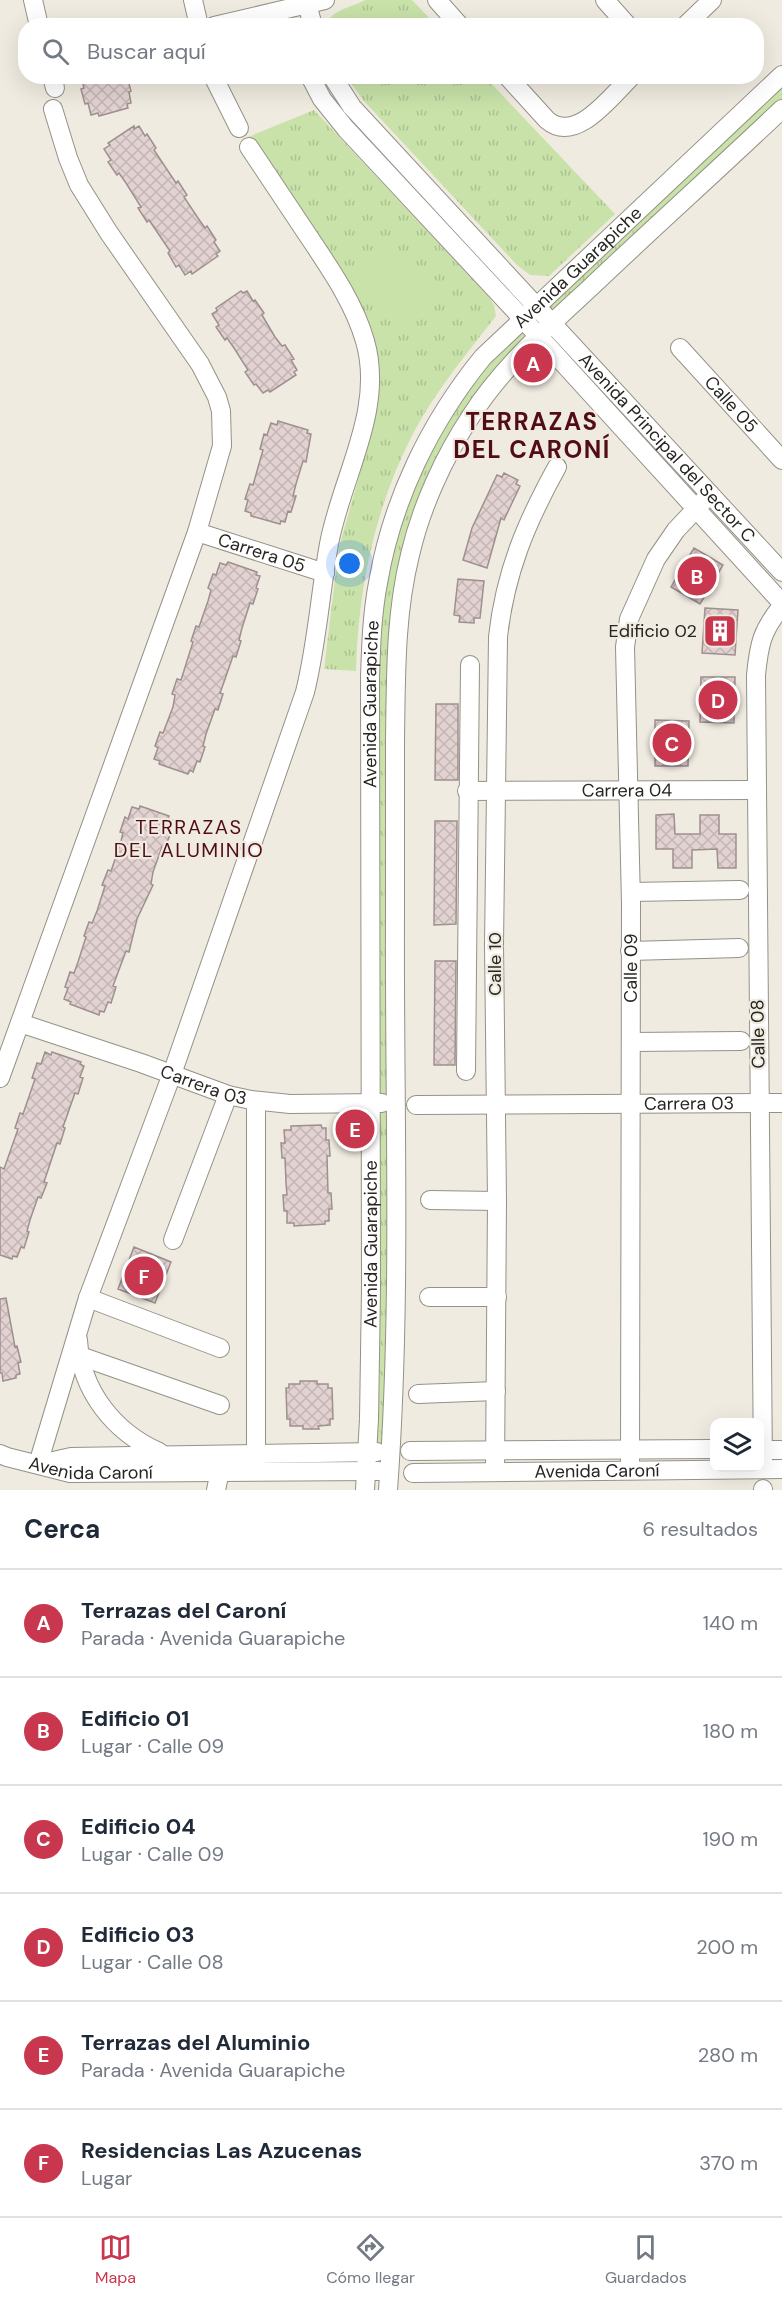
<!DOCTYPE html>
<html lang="es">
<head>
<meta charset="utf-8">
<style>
	body { margin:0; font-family:"DM Sans",sans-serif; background:#f6f6f7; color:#1f2937 }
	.controls { position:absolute; right:18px; bottom:18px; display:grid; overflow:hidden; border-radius:12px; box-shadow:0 6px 24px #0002 }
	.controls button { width:54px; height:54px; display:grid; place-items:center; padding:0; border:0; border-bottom:2px solid #e0e1e3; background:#fff; color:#1f2937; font:30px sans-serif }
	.you { position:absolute; left:350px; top:564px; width:21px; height:21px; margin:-15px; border:4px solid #fff; border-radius:50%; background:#1a73e8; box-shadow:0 0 0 9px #1a73e833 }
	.badge { display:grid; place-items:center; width:39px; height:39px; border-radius:50%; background:#c8374e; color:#fff; font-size:20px; font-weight:700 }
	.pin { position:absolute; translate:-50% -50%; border:3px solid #fff; box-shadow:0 2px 6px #0006 }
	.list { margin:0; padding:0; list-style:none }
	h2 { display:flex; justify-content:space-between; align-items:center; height:78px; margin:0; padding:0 24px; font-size:26px }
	h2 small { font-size:20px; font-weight:400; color:#747a83 }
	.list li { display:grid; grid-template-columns:39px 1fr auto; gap:18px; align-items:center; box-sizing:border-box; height:108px; padding:0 24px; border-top:2px solid #e0e1e3 }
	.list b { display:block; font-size:22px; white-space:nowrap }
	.list p { margin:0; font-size:20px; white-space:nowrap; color:#747a83 }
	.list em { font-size:20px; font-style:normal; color:#747a83 }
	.icon { flex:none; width:33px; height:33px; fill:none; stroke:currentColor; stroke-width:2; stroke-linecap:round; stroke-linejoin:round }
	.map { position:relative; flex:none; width:782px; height:1490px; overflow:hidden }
	.search { position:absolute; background:#fff; box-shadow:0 6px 24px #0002; left:18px; right:18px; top:18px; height:66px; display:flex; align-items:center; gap:15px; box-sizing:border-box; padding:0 21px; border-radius:24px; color:#747a83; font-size:22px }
	.sheet { height:726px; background:#fff }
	nav { display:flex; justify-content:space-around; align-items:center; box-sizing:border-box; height:84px; border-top:2px solid #e0e1e3; background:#fff; font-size:16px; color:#747a83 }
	nav a { display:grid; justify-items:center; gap:3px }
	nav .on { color:#c8374e }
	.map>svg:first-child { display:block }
	.grass { fill:url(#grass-tufts) }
	.pitch { fill:#c8e2a9 }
	.building { fill:url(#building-cross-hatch); stroke:#9e908f; stroke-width:1.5 }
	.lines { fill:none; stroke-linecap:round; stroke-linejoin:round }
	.minor-casing { stroke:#959186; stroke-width:20 }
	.minor { stroke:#fff; stroke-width:18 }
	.labels { text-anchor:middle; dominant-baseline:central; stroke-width:4.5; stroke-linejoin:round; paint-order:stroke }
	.street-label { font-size:18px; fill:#262520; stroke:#f0ebe0 }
	.poi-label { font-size:18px; fill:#262520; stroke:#f0ebe0; text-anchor:end }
	.neighbourhood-label { font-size:20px; letter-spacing:1.5px; fill:#520c19; stroke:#f0ebe0 }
	.district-label { font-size:24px; font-weight:bold; letter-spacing:1.5px; fill:#520c19; stroke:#f0ebe0 }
</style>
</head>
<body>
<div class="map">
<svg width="782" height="1490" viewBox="0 0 782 1490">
	<defs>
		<pattern id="grass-tufts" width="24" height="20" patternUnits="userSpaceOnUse" patternTransform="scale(1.5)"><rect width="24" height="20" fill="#c8e2a9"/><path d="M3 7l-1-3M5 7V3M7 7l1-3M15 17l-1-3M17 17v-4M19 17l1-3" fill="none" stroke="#acc291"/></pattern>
		<pattern id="building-cross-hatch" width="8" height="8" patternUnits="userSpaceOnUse" patternTransform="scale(1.5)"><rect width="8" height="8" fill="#e2d3d2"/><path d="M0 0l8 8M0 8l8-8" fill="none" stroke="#c2b5b4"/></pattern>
	</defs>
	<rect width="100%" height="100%" fill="#f0ebe0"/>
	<!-- grass -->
	<path class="grass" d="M365,0H412L436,25H326C332,9 351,8 365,0Z
		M782,75V109L553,322L537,304Z
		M347,77H485L615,214L549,276L530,275L517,265L363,100Z
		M314,110L488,296L494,305L496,316C468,352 438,388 416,428C376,503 358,586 356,671L324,669L339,547L359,477L378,393L372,334L345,274L248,137Z
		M513,326L538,336L470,418L405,577L391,1453L368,1451L374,611L418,458Z"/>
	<!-- pitch -->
	<path class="pitch" d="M385,240L440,297L403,333L348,276Z"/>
	<!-- building -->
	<path class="building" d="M81,76H127L131,91L129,92L131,103L127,104L128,108L99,116L98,113L91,115L88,103L85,104L81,89L84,88Z
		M134,126V129L139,126L145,136L147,134L156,148L154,150L176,183L178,181L187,195L184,197L198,218L205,228L207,226L216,240L214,242L220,251L216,254L218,256L192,274L191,271L185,275L179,265L176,267L168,253L170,251L149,220L147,222L138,208L141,207L126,183L119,173L117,175L108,162L111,160L104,149L110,145L108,143Z
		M241,291L243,293L247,291L253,301L255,300L264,313L262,315L275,337L282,346L285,345L294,359L291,360L297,370L294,372L296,375L270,392L268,390L263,393L256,384L254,385L245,372L248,370L234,348L227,338L225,340L216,327L219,325L212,314L217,311L216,308Z
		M278,421L308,430L307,433L311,434L306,462L303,461L296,484L293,496H296L291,512L288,511L285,522L281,521L280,524L251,516V513L245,511L248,500L245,499L250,484L253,485L263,450L260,449L264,434L267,435L271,423L277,425Z
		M504,473L518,480L516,484L520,486L504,520L501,518L487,568L463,560L472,528L497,475L502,477Z
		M694,548L723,565L700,604L671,587Z
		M228,562L257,572L256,575L260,576L256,588L258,589L253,604L250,603L242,628L239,640L241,641L236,657L233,656L224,682L220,693L223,694L218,710L215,709L206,734L203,746L205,747L200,762L197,761L193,772L190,770L188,774L159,764L160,761L154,759L158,748L155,746L160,732L163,733L173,707L175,695L172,694L177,679L181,680L193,642L191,641L196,626L199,627L208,601L211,590L208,588L213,574L216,575L220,563L226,565Z
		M458,579L484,581L480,618H474V623L459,622L460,616L454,615Z
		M705,608L738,610L735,655L702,653Z
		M701,677H735L734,723L700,722Z
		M436,704H458V780H435Z
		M655,720L689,721L688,766H655Z
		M140,806L169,816L168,819L172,820L168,832H171L165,848L162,847L153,872L151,884L153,885L137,919L129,952L126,951L113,986L116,987L111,1003L108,1002L104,1012L100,1011L99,1015L70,1004L71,1002L64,999L68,988L65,987L70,972L74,973L78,962L86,937L84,936L89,922L92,923L97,911L105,886L102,885L108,870L111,871L120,845L123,833L120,832L125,817L128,819L132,807L139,809Z
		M674,814L675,834H700V815H719V834H736V868H718L717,849L692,850V868H673V849H656V815Z
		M435,821H457L456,924L434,925Z
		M435,961H456L455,1065H434Z
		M45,1052L51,1055L52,1052L81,1062L80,1064L84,1066L80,1077L83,1078L78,1094L75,1093L63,1127L65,1128L60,1144L57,1143L44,1182L47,1183L41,1198L38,1197L30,1220L27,1231L29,1232L24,1248L21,1247L17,1257L13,1256L12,1259L0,1255V1167L4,1169L18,1129L15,1128L20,1113L23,1114L35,1079L32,1078L37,1063L41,1064Z
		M321,1125L322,1128H326V1140H329L330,1156H327L328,1193H331L332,1209H329V1221H325V1224L294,1226V1223H287V1211H284L283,1195H287L286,1183L285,1158H282L281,1143H285L284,1130H291V1126Z
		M134,1247L171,1262L155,1303L118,1289Z
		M6,1298L15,1347L17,1346L21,1362L18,1363L20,1374L16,1375V1378L3,1381L2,1373H0V1299Z
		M300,1381H317V1384H328V1388H332L333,1419H330V1425L318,1426L319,1429H303V1426H290V1419H287L286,1388H289V1384H300Z"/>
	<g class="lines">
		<defs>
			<g id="minor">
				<path d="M33,0L39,26"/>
				<path d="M193,0L199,26"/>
				<path d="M306,0L313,26"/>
				<path d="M437,0L460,26"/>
				<path d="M605,0L628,26"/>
				<path d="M214,26L325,0"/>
				<path d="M685,26L712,0"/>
				<path d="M52,76L55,88"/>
				<path d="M213,76L239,128"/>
				<path d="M310,76L322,99L346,129L522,318L782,603"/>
				<path id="s1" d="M332,76L352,107L782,572"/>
				<path d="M507,76L547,120C576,145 611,96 632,76"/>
				<path id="s2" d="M680,348L782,460"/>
				<path id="s3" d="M197,532L325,573"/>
				<path id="s4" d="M467,791L756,790"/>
				<path d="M631,892L740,890"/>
				<path d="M630,951L739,948"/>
				<path id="s5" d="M20,1023L141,1063L228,1095L251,1100L290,1104L382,1103"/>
				<path d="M631,1042L741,1041"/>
				<path d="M466,1071L470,665"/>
				<path d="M0,1078L197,532L222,446L221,411L217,397L200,364L109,233L79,185L68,158L53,109"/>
				<path id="s6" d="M416,1105L782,1103"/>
				<path d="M430,1200L497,1201"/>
				<path d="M173,1240L228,1095"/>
				<path d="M429,1297H497"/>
				<path d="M88,1298L220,1348"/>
				<path d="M78,1340C81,1391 114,1432 159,1452"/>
				<path d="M80,1356L220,1405"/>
				<path d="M418,1394L496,1391"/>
				<path d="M760,1450H782"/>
				<path d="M410,1451L714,1449"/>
				<path id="s7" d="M0,1454L7,1457L70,1473L379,1471"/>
				<path d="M38,1464L88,1298L172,1074L305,692C317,644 320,594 329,544C341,478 385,410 365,341C354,303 331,270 309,237C289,207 269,177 249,147"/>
				<path d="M40,1464L71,1457L377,1452"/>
				<path id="s8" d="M630,1469L631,903L625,647L629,619L656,559L676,530L710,494"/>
				<path d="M763,1469L756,675C759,644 762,630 782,606"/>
				<path d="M256,1471V1101"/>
				<path d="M495,1472L497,1201L494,945L498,637C505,573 526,523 557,467"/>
				<path id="s9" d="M413,1473L782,1469"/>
				<path d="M216,1490L220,1471"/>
				<path id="s10" d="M365,1490L369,1419L371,1289L370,678C371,646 372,614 378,583C392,500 430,422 483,357L782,75"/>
				<path d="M388,1490C402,1299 394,1107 395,915C395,856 395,797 395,739C396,677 395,615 410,555C421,507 444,457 471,416C503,366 548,327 591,287C654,227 719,169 782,109"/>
				<path d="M763,1490V1489"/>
			</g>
		</defs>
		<!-- minor casing -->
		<use href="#minor" class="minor-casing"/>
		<!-- minor -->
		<use href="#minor" class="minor"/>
	</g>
	<!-- icons -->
	<defs>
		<symbol id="building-square" viewBox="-11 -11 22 22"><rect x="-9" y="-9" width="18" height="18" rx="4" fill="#c8374e" stroke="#f0ebe0"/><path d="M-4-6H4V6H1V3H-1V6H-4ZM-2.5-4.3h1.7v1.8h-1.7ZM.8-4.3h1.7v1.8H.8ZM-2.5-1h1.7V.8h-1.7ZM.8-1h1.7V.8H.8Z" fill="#fff"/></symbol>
	</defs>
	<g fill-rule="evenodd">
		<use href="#building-square" x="701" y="612" width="38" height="38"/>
	</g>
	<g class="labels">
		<!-- street labels -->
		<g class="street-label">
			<text stroke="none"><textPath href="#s10" startOffset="1290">Avenida Guarapiche</textPath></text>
			<text stroke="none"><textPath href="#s2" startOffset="76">Calle 05</textPath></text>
			<text stroke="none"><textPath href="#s1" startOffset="501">Avenida Principal del Sector C</textPath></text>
			<text stroke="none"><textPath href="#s3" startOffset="68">Carrera 05</textPath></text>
			<text stroke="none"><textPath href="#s10" startOffset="786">Avenida Guarapiche</textPath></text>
			<text stroke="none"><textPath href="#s4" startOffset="160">Carrera 04</textPath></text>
			<text transform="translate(495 964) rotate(-90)">Calle 10</text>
			<text stroke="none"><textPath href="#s8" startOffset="501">Calle 09</textPath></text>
			<text transform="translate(758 1034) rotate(-91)">Calle 08</text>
			<text stroke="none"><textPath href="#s5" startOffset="194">Carrera 03</textPath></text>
			<text stroke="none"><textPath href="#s6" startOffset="273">Carrera 03</textPath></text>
			<text stroke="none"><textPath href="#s10" startOffset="246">Avenida Guarapiche</textPath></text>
			<text stroke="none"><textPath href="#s7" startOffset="93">Avenida Caroní</textPath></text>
			<text stroke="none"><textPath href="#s9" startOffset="184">Avenida Caroní</textPath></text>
		</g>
		<!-- poi labels -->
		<g class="poi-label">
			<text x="697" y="631">Edificio 02</text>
		</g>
		<!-- neighbourhood labels -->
		<g class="neighbourhood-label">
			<text x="189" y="827">TERRAZAS<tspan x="189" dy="23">DEL ALUMINIO</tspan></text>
		</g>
		<!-- district labels -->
		<g class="district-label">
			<text x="532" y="421">TERRAZAS<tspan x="532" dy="28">DEL CARONÍ</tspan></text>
		</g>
	</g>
</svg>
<div class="controls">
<button><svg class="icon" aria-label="layers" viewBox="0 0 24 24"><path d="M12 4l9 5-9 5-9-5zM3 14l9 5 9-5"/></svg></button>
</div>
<div class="you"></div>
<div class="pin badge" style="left:533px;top:363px">A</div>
<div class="pin badge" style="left:697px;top:576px">B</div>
<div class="pin badge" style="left:672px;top:743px">C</div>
<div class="pin badge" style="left:718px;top:700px">D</div>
<div class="pin badge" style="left:355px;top:1129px">E</div>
<div class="pin badge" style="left:144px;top:1276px">F</div>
<div class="search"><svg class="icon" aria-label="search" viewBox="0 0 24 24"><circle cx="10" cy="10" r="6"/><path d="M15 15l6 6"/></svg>Buscar aquí</div>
</div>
<section class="sheet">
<h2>Cerca<small>6 resultados</small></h2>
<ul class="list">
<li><span class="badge">A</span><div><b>Terrazas del Caroní</b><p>Parada · Avenida Guarapiche</p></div><em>140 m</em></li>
<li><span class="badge">B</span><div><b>Edificio 01</b><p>Lugar · Calle 09</p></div><em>180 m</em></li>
<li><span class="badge">C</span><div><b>Edificio 04</b><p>Lugar · Calle 09</p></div><em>190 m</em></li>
<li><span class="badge">D</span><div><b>Edificio 03</b><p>Lugar · Calle 08</p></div><em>200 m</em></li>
<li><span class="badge">E</span><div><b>Terrazas del Aluminio</b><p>Parada · Avenida Guarapiche</p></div><em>280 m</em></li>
<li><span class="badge">F</span><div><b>Residencias Las Azucenas</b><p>Lugar</p></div><em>370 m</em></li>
</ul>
</section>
<nav>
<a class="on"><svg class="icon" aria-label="map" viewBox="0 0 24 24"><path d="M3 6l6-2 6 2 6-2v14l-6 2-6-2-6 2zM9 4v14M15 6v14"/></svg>Mapa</a>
<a><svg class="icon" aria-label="directions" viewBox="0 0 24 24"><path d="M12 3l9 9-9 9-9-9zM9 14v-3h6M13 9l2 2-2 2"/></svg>Cómo llegar</a>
<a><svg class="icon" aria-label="saved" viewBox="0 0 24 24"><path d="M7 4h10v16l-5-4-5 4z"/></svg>Guardados</a>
</nav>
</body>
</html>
